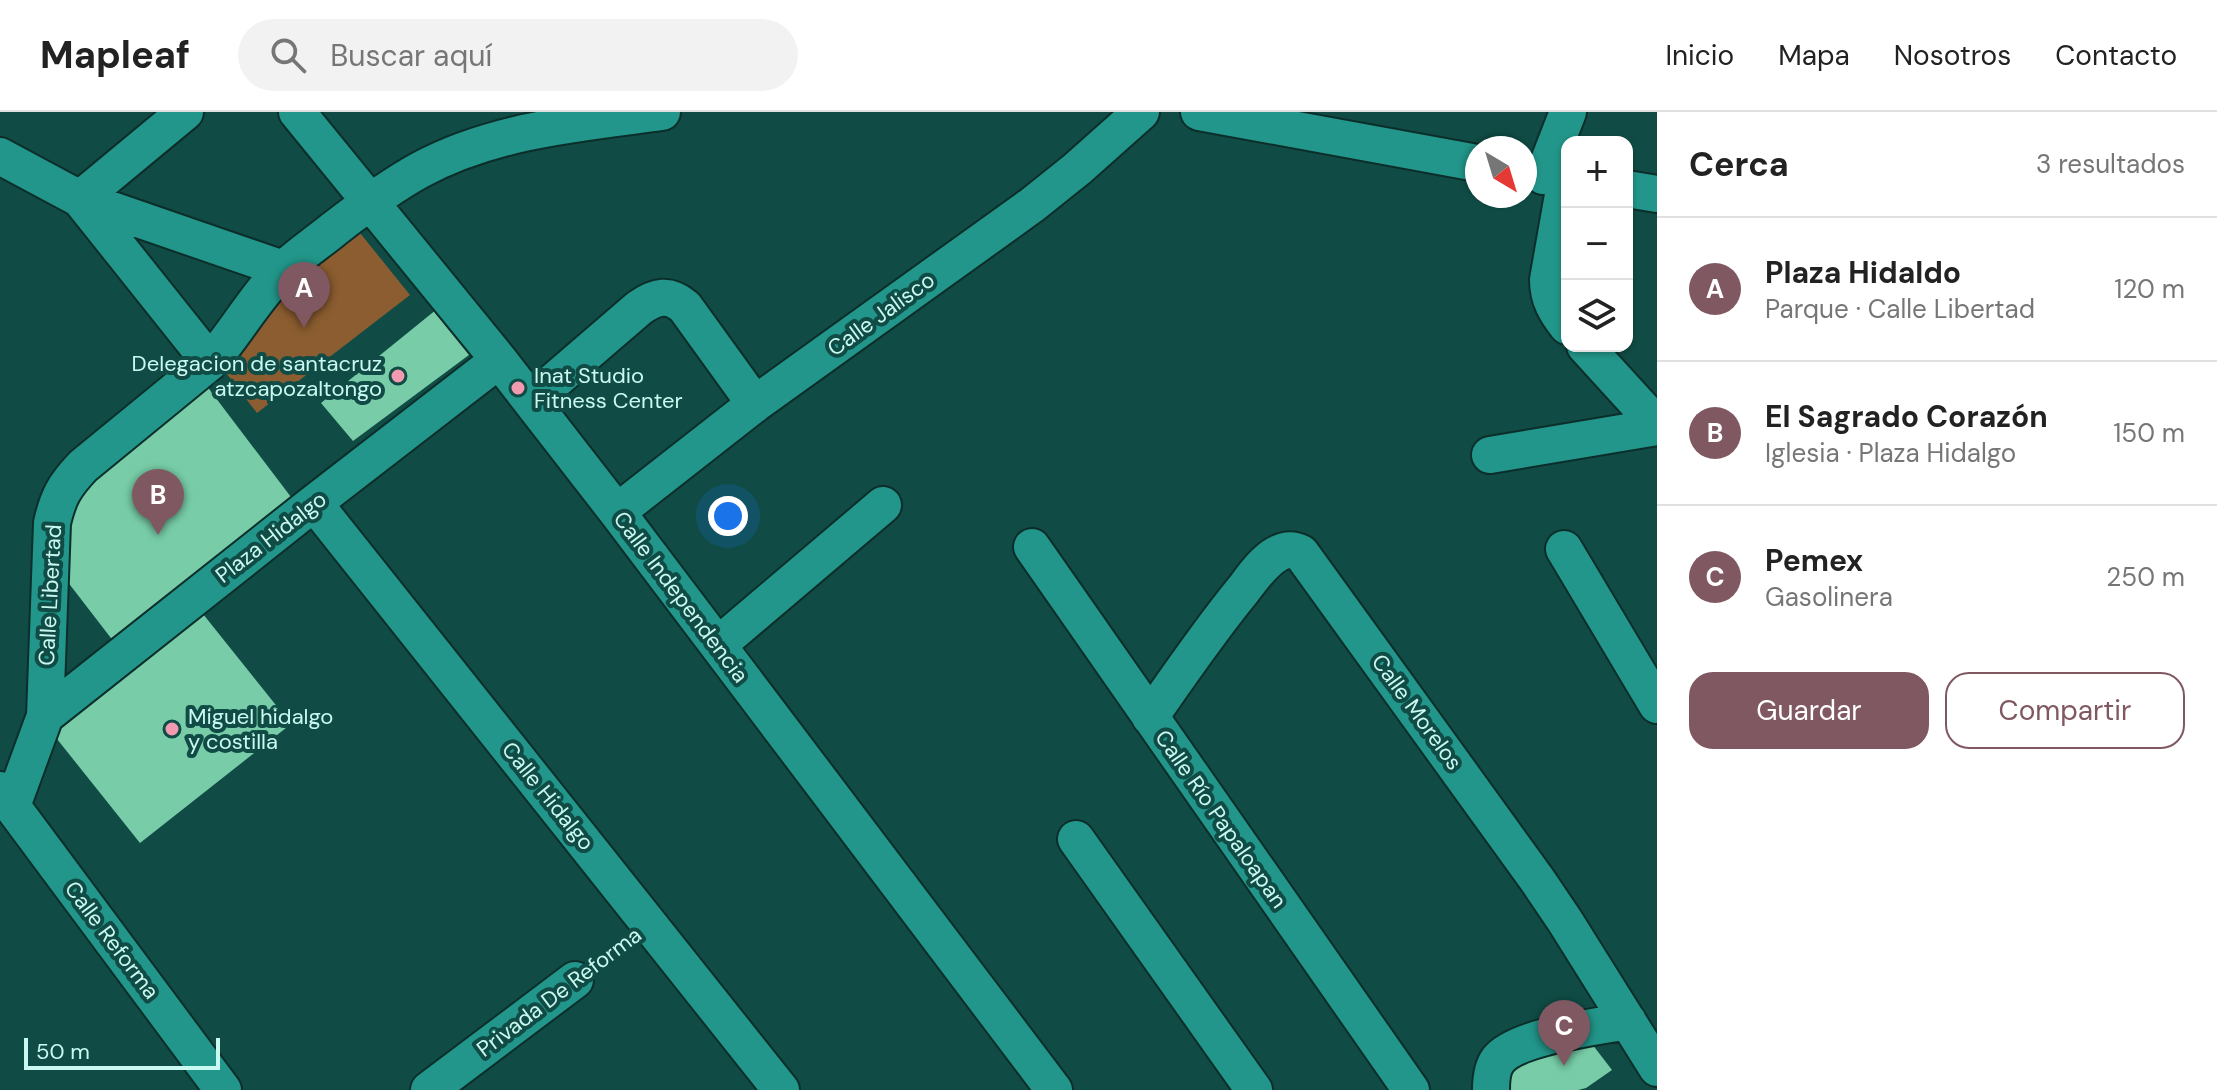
<!DOCTYPE html>
<html lang="es">
<head>
<meta charset="utf-8">
<style>
	body { margin:0; font-family:"DM Sans",sans-serif; background:#f2f2f2; color:#222 }
	.controls { position:absolute; right:24px; top:24px; display:grid; overflow:hidden; border-radius:16px; box-shadow:0 2px 6px #0004 }
	.controls button { width:72px; height:72px; display:grid; place-items:center; padding:0; border:0; border-bottom:2px solid #e0e0e0; background:#fff; color:#222; font:40px sans-serif }
	.compass { position:absolute; left:1465px; top:24px; width:72px; height:72px; border-radius:50%; background:#fff; box-shadow:0 2px 6px #0004; rotate:142deg }
	.scale { position:absolute; left:24px; bottom:20px; width:196px; box-sizing:border-box; padding-left:8px; border:4px solid #c9f9f1; border-top:0; font-size:22px; line-height:28px; white-space:nowrap; color:#c9f9f1; -webkit-text-stroke:6px #104c45; paint-order:stroke }
	.you { position:absolute; left:728px; top:404px; width:28px; height:28px; margin:-20px; border:6px solid #fff; border-radius:50%; background:#1a73e8; box-shadow:0 0 0 12px #1a73e833 }
	.badge { display:grid; place-items:center; width:52px; height:52px; border-radius:50%; background:#805861; color:#fff; font-size:26px; font-weight:700 }
	.pin { position:absolute; translate:-50% -66px; filter:drop-shadow(0 2px 4px #0008) }
	.pin::after { content:''; position:absolute; top:42px; width:28px; height:24px; background:inherit; clip-path:polygon(0 0,100% 0,50% 100%) }
	.list { margin:0; padding:0; list-style:none }
	h2 { display:flex; justify-content:space-between; align-items:center; height:104px; margin:0; padding:0 32px; font-size:34px }
	h2 small { font-size:26px; font-weight:400; color:#767676 }
	.list li { display:grid; grid-template-columns:52px 1fr auto; gap:24px; align-items:center; box-sizing:border-box; height:144px; padding:0 32px; border-top:2px solid #e0e0e0 }
	.list b { display:block; font-size:30px; white-space:nowrap }
	.list p { margin:0; font-size:26px; white-space:nowrap; color:#767676 }
	.list em { font-size:26px; font-style:normal; color:#767676 }
	.actions { display:flex; gap:16px; padding:24px 32px }
	.actions a { flex:1; padding:18px 0; border:2px solid #805861; border-radius:24px; text-align:center; font-size:28px; color:#805861 }
	.actions .main { background:#805861; color:#fff }
	.icon { flex:none; width:44px; height:44px; fill:none; stroke:currentColor; stroke-width:2; stroke-linecap:round; stroke-linejoin:round }
	.map { position:relative; flex:none; width:1657px; height:978px; overflow:hidden }
	header { display:flex; align-items:center; gap:48px; box-sizing:border-box; height:112px; padding:0 40px; background:#fff; border-bottom:2px solid #e0e0e0 }
	header strong { font-size:38px }
	nav { display:flex; gap:44px; margin-inline-start:auto; font-size:28px }
	.search { width:560px; height:72px; background:#f2f2f2; display:flex; align-items:center; gap:20px; box-sizing:border-box; padding:0 28px; border-radius:44px; color:#767676; font-size:30px }
	main { display:flex }
	aside { flex:1; background:#fff }
	.map>svg:first-child { display:block }
	.green { fill:#8b5d30 }
	.building { fill:#78cda8 }
	.lines { fill:none; stroke-linecap:round; stroke-linejoin:round }
	.minor-casing { stroke:#0c2e2a; stroke-width:40 }
	.path { stroke:#4e867f; stroke-width:5; stroke-dasharray:4 6; stroke-linecap:butt }
	.minor { stroke:#22968a; stroke-width:36 }
	.poi-dot { fill:#f29aaf; stroke:#104c45; stroke-width:3 }
	.labels { text-anchor:middle; dominant-baseline:central; stroke-width:8; stroke-linejoin:round; paint-order:stroke }
	.street-label { font-size:22px; fill:#c9f9f1; stroke:#104c45 }
	.poi-label { font-size:22px; fill:#c9f9f1; stroke:#104c45; text-anchor:start }
</style>
</head>
<body>
<header>
<strong>Mapleaf</strong>
<div class="search"><svg class="icon" aria-label="search" viewBox="0 0 24 24"><circle cx="10" cy="10" r="6"/><path d="M15 15l6 6"/></svg>Buscar aquí</div>
<nav><a>Inicio</a><a>Mapa</a><a>Nosotros</a><a>Contacto</a></nav>
</header>
<main>
<div class="map">
<svg width="1657" height="978" viewBox="0 0 1657 978">
	<rect width="100%" height="100%" fill="#104c45"/>
	<!-- green -->
	<path class="green" d="M352,111L410,183L257,301L216,248Z"/>
	<!-- building -->
	<path class="building" d="M442,193L477,237L353,329L321,291Z
		M203,269L294,389L114,530L57,456L79,371Z
		M203,502L291,612L140,731L53,622Z
		M1592,932L1612,958L1586,976L1578,978H1506L1499,970L1525,950Z"/>
	<g class="lines">
		<defs>
			<path id="minor" d="M297,0L499,248L617,400L1054,978
				M1199,0L1477,51
				M0,44L80,87L283,157
				M1543,64L1568,0
				M1566,66L1548,168C1548,187 1556,200 1567,214
				M1627,77L1657,82
				M80,87L210,250
				M80,87L185,0
				M1585,234L1657,313
				M531,289L639,196C656,184 669,181 685,195L755,292
				M1490,343L1657,315
				M314,391L781,978
				M617,400L755,292L1032,93L1077,57L1141,0
				M1032,435L1411,978
				M1564,437L1657,593
				M718,533L883,393
				M45,604L314,391L499,248
				M1150,605C1180,562 1210,518 1243,478C1253,465 1263,450 1277,442C1286,437 1293,437 1301,441L1538,769L1565,809L1657,956
				M0,678L223,978
				M12,694L45,604L52,411C58,385 64,374 83,354L210,250C236,221 254,186 282,159C297,144 317,131 334,117C361,96 389,75 420,58C494,18 579,11 662,0
				M1076,727L1254,978
				M429,978L575,868
				M1491,978C1491,969 1492,956 1498,948C1517,924 1597,915 1628,909"/>
		</defs>
		<!-- minor casing -->
		<use href="#minor" class="minor-casing"/>
		<!-- path -->
		<path class="path" d="M598,851L625,830"/>
		<!-- minor -->
		<use href="#minor" class="minor"/>
	</g>
	<!-- markers -->
	<g class="poi-dot">
		<circle cx="398" cy="264" r="8"/>
		<circle cx="518" cy="276" r="8"/>
		<circle cx="172" cy="617" r="8"/>
	</g>
	<g class="labels">
		<!-- street labels -->
		<g class="street-label">
			<text transform="translate(881 202) rotate(-36)">Calle Jalisco</text>
			<text transform="translate(271 425) rotate(-38)">Plaza Hidalgo</text>
			<text transform="translate(50 483) rotate(-87)">Calle Libertad</text>
			<text transform="translate(681 485) rotate(53)">Calle Independencia</text>
			<text transform="translate(1417 600) rotate(54)">Calle Morelos</text>
			<text transform="translate(548 684) rotate(51)">Calle Hidalgo</text>
			<text transform="translate(1221 707) rotate(55)">Calle Río Papaloapan</text>
			<text transform="translate(112 828) rotate(53)">Calle Reforma</text>
			<text transform="translate(559 880) rotate(-37)">Privada De Reforma</text>
		</g>
		<!-- poi labels -->
		<g class="poi-label">
			<text x="382" y="251" text-anchor="end">Delegacion de santacruz<tspan x="382" dy="25">atzcapozaltongo</tspan></text>
			<text x="534" y="263">Inat Studio<tspan x="534" dy="25">Fitness Center</tspan></text>
			<text x="188" y="604">Miguel hidalgo<tspan x="188" dy="25">y costilla</tspan></text>
		</g>
	</g>
</svg>
<div class="controls">
<button>+</button>
<button>−</button>
<button><svg class="icon" aria-label="layers" viewBox="0 0 24 24"><path d="M12 4l9 5-9 5-9-5zM3 14l9 5 9-5"/></svg></button>
</div>
<svg class="compass" viewBox="-18 -18 36 36"><path d="M0-13l5 13h-10z" fill="#e53935"/><path d="M0 13l5-13h-10z" fill="#767676"/></svg>
<div class="scale">50 m</div>
<div class="you"></div>
<div class="pin badge" style="left:304px;top:216px">A</div>
<div class="pin badge" style="left:158px;top:423px">B</div>
<div class="pin badge" style="left:1564px;top:954px">C</div>
</div>
<aside>
<h2>Cerca<small>3 resultados</small></h2>
<ul class="list">
<li><span class="badge">A</span><div><b>Plaza Hidaldo</b><p>Parque · Calle Libertad</p></div><em>120 m</em></li>
<li><span class="badge">B</span><div><b>El Sagrado Corazón</b><p>Iglesia · Plaza Hidalgo</p></div><em>150 m</em></li>
<li><span class="badge">C</span><div><b>Pemex</b><p>Gasolinera</p></div><em>250 m</em></li>
</ul>
<div class="actions"><a class="main">Guardar</a><a>Compartir</a></div>
</aside>
</main>
</body>
</html>
